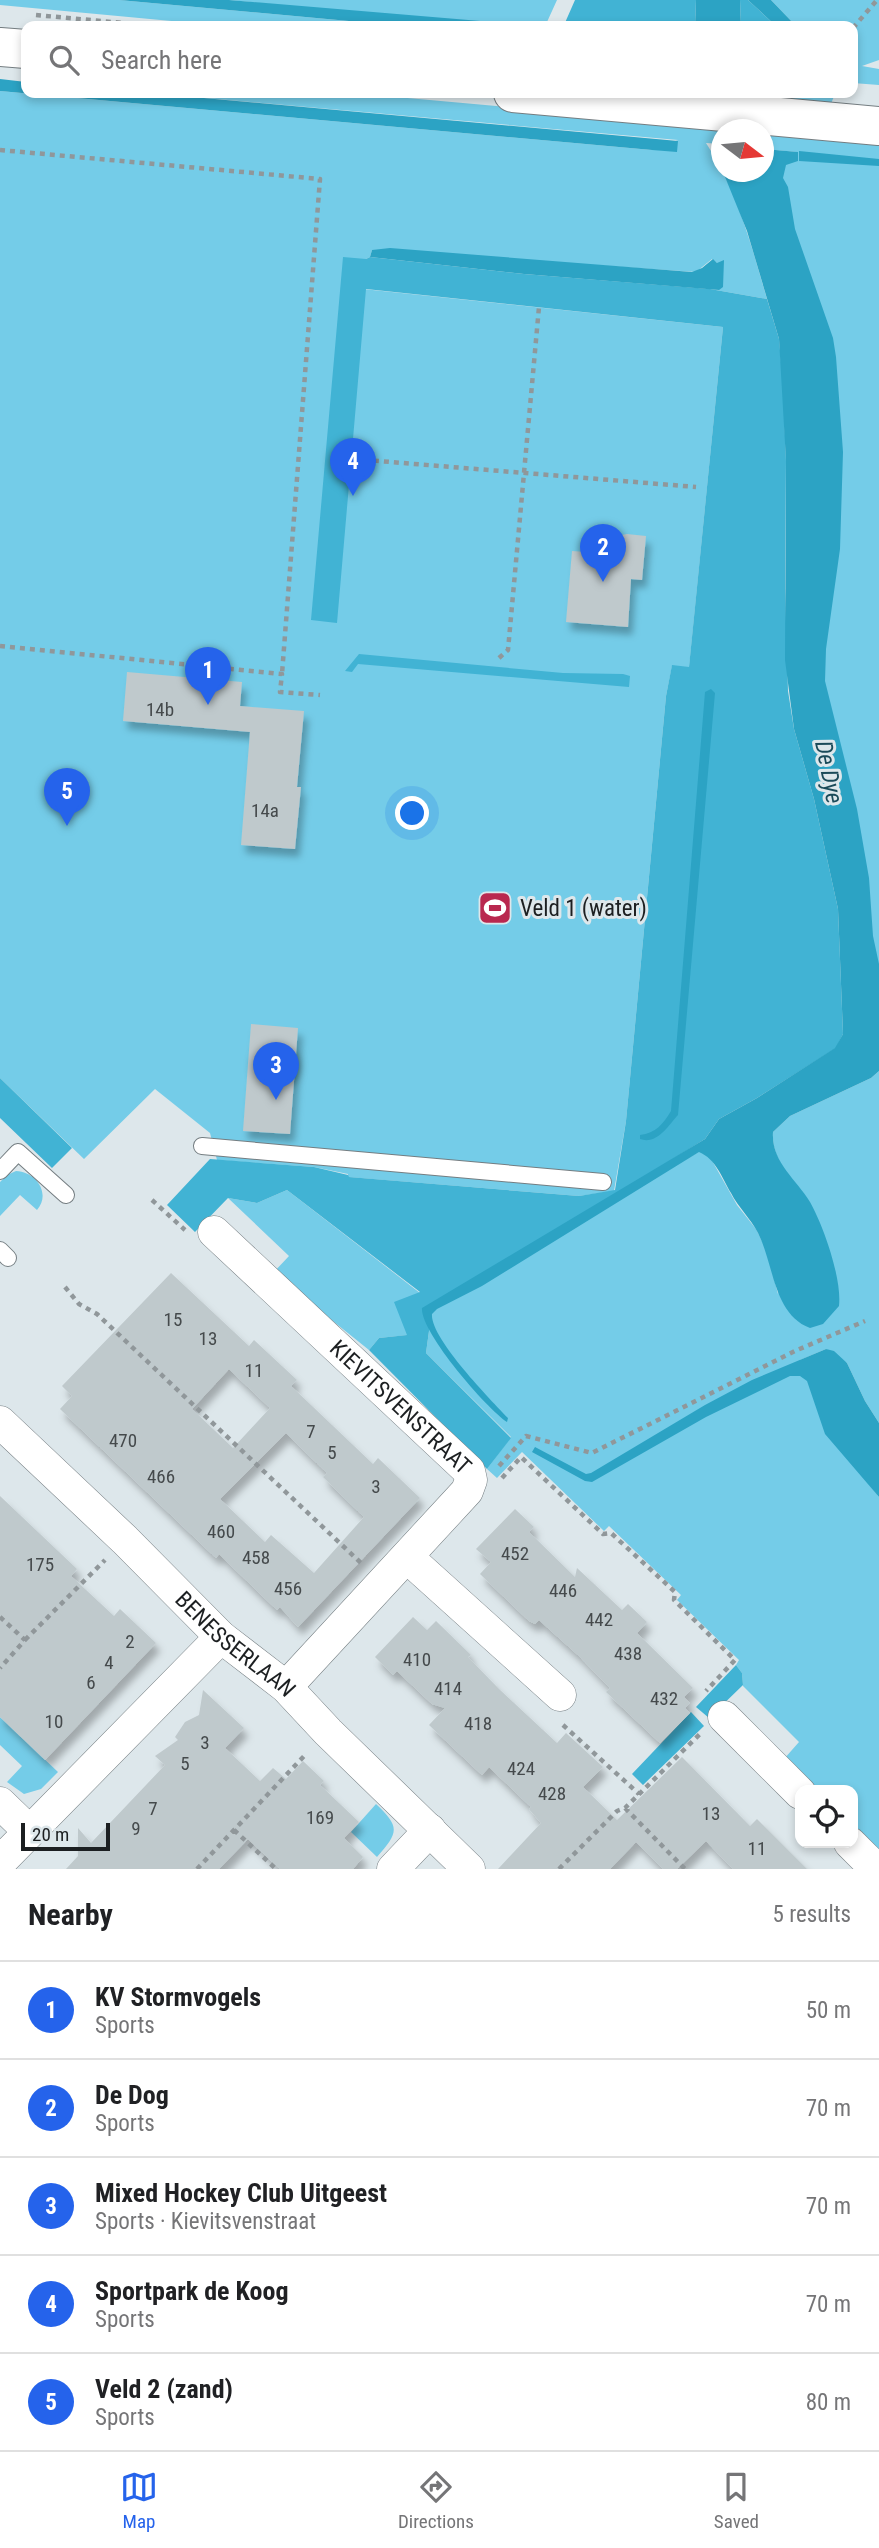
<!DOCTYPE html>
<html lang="en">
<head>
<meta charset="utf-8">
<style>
	body { margin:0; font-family:"Roboto Condensed",sans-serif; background:#f6f6f6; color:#202124 }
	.controls { position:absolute; right:21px; bottom:21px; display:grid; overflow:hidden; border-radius:14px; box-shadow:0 4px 10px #0003 }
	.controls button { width:63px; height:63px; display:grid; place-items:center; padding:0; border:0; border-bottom:2px solid #e0e0e0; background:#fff; color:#202124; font:35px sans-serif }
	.compass { position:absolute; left:711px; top:119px; width:63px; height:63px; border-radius:50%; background:#fff; box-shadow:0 4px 10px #0003; rotate:106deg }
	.scale { position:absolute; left:21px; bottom:18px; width:89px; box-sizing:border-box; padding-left:7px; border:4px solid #1c1f21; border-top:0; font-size:19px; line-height:24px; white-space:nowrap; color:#1c1f21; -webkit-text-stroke:5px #dde7eb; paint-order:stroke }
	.you { position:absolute; left:413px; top:814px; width:24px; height:24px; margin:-18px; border:5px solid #fff; border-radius:50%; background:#1a73e8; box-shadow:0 0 0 10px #1a73e833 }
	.badge { display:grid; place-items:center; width:46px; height:46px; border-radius:50%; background:#2563eb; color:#fff; font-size:23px; font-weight:700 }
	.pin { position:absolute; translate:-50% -58px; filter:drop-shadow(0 2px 4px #0008) }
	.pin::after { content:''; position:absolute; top:37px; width:24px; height:21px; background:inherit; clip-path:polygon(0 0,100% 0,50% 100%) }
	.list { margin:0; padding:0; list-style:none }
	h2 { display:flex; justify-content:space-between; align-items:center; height:91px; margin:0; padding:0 28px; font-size:30px }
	h2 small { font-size:23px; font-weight:400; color:#757577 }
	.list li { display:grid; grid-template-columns:46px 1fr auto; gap:21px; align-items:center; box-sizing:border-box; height:98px; padding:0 28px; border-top:2px solid #e0e0e0 }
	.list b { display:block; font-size:26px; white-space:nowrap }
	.list p { margin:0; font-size:23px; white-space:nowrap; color:#757577 }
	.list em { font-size:23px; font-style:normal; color:#757577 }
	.icon { flex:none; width:38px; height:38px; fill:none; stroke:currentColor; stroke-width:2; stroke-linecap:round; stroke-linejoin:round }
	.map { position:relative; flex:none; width:879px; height:1869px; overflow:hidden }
	.search { position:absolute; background:#fff; box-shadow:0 4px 10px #0003; left:21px; right:21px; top:21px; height:77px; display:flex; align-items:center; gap:18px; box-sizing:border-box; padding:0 24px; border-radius:14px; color:#757577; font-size:26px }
	.sheet { height:581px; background:#fff }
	nav { display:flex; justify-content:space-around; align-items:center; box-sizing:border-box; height:98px; border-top:2px solid #e0e0e0; background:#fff; font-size:19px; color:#757577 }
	nav a { display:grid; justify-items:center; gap:4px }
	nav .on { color:#2563eb }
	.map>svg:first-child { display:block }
	.green { fill:#74cce8 }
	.forest { fill:#41b3d4 }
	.water { fill:#2ca3c4 }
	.building { fill:#bfc9cc; fill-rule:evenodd; filter:url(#shadow) }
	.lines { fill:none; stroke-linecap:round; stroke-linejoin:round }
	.service-casing { stroke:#747d81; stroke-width:18 }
	.minor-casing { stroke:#747d81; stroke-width:33 }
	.primary-casing { stroke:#747d81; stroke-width:40 }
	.path { stroke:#90979a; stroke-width:4.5; stroke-dasharray:5 5; stroke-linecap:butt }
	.service { stroke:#fff; stroke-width:16 }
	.minor { stroke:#fff; stroke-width:32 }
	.primary { stroke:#fff; stroke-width:38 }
	.labels { text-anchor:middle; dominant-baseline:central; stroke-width:6; stroke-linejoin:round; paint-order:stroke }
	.number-label { font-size:19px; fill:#454a4c }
	.poi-label { font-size:23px; fill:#1c1f21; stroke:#dde7eb; text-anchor:start }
	.street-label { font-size:23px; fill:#1c1f21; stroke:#dde7eb }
	.water-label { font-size:24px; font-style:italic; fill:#1a4a59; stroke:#dde7eb }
</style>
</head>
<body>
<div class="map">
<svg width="879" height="1869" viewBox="0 0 879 1869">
	<defs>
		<filter id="shadow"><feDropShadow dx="4.5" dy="8" stdDeviation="3.5" flood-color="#0004"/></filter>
	</defs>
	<rect width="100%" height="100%" fill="#dde7eb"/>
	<!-- green -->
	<path class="green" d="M0,0H119L403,26H225L0,5Z
		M229,0H557L547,22L542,26L416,18Z
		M771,0H879V60L862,66L879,69V85L853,83V26H796Z
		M0,91L652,150L678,140L149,93H352L726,127L722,130L721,144L706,143C737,189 751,245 767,299L710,289L719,290L717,263L712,259L696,272L372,250L370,257L366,259L363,289L723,327L689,668L672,666L666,696L626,1121L614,1191L579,1196L348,1177V1174L314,1167L217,1160L210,1133L155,1089L84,1159L0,1078Z
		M691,93H820L835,94L830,106Z
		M764,131L879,141V985L797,638L771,166L797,152L764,149Z
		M879,1071V1423L865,1401L847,1363L826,1349L800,1360L864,1478L879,1497V1855L853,1828V1790H815L784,1759L799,1742L743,1686L742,1673L736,1665L739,1660L677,1600L681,1595L609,1526L604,1531L522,1452L497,1478L487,1469L511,1437L426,1353L432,1309L700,1151L710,1157L737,1205L756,1229L767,1251L778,1294L810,1203C793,1182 771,1160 773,1132L790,1116L871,1078Z
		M16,1171C37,1172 51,1194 37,1210L20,1195L0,1216V1182L7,1175Z
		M287,1190L420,1293L408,1335L379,1338L369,1350L273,1273L289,1256L228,1198L257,1203Z
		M0,1717L58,1772L41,1789L24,1794L7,1782L22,1766L0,1745Z
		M376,1804C400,1827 399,1832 377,1857L351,1832Z"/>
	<!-- forest -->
	<path class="forest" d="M575,0H696L695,26L564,25Z
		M740,0H748L776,26H741Z
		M343,257L366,259L370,257L524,274L710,289L767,299L779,339L783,385L786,461L785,589L788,691L794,729L814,799L838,909L843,1034L836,1048L757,1098L719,1119L705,1139L432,1309L426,1353L511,1438L487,1469L369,1350L379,1338L407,1335L394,1302L420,1292L287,1190L257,1203L228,1198L195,1232L167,1205L210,1159L314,1167L348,1175L349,1177L579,1196L615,1190L626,1121L666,696L672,665L689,667L723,327L366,289L337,623L311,620Z
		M359,654L563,673L623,674L630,676L629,687L358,664L352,672L345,671Z
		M0,1078L72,1148L52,1168L0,1118Z
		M736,1665L742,1673L743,1685L709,1718L696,1707Z
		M691,1712L704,1726L643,1785L632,1774Z"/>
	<!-- water -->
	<path class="water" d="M119,0H229L540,26H403Z
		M696,0H740L741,26H695Z
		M748,0H771L796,26H776Z
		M0,79L26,82V93H149L678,141L677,152L652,150L0,91Z
		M764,149L798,152V161L786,165L783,178L788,187L795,229L833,338L836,357L843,452L840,549L826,649L825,681L857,809L869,878L873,936L879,964V1071L871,1078L790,1116L773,1132C771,1162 796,1179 810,1202C824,1227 842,1279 839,1306L823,1324L810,1328C773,1314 774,1264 758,1233C751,1219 738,1207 731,1193C722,1178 716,1159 699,1152L482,1286L437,1309L432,1314C430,1338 491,1400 508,1418L507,1422C486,1408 420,1332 422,1308L705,1139L719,1119L757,1098L835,1048L843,1034L838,909L814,799L794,729L785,660L786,461L779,339L747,231L723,172H764Z
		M799,151L879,159V166L799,161Z
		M390,248L692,272L702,268L713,259L717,263L724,260L723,287L719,290L524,274L370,257L372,250Z
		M711,689L715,693L678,1115C668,1126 657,1145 640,1139V1135C656,1133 663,1124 671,1111L705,692Z
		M826,1349L834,1351L847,1363L865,1401L879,1423V1497L825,1434L807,1381L800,1376H790L706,1417L592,1482L585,1481L532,1452L535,1447L586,1474L591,1473L705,1405L752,1380Z"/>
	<!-- building -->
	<path class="building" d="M627,534L646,536L642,580L631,579L628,627L566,622L572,551L616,554L617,536Z
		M127,672L242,682L240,706L304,711L297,787H301L295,849L241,845L250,732L123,721Z
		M251,1024L298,1028L290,1134L243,1131Z
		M171,1273L249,1346L254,1340L297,1380L291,1386L373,1464L378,1458L420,1498L298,1627L280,1607L277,1610L219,1554L216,1558L60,1409L72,1396L62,1386ZM229,1369L270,1408L233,1448L192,1409ZM286,1433L327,1473L323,1477L364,1517L314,1573L271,1535L265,1542L220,1499Z
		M0,1496L77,1569L71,1576L114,1616L120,1609L156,1643L45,1760L0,1717Z
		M515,1509L534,1527L529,1532L575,1577L577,1568L622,1610L628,1604L647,1622L637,1633L693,1688L684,1697L690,1703L685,1708L690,1713L660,1743L606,1692L610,1688L579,1656L539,1620L535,1624L529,1621L480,1574L491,1562L476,1549Z
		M413,1617L427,1630L436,1621L471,1655L468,1657L499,1689L557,1743L566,1733L603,1767L583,1787L617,1820L682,1757L750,1826L757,1819L807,1869H733L706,1841L677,1869H663L636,1842L610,1869H498L541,1823L529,1809L531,1807L489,1767L482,1775L429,1725L445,1708L432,1704L397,1671L393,1675L375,1657Z
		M203,1690L244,1728L225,1748L260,1781L273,1768L286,1779L303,1761L324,1781L320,1785L359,1822L344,1838L363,1857L353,1869H280L248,1839L219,1869H66L78,1856V1828L91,1843L165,1765L155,1756L178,1740L175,1737L185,1722L199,1715Z"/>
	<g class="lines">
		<defs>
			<path id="service" d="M202,1146L603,1182
				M0,1171L18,1152L66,1195
				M0,1250L8,1258"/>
			<g id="minor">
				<path id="s1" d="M214,1232L469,1471L471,1480L467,1491L286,1687"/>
				<path id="s2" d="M0,1422L125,1540L221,1637L286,1687L328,1732L469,1869"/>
				<path d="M407,1557L560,1695"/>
				<path d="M724,1717L800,1793"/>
				<path d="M0,1803L29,1831"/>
				<path d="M850,1843L876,1869"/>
				<path d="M0,1862L221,1637"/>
				<path d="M393,1869L430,1830"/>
			</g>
			<path id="primary" d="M0,47L26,49
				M513,93L879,126"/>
		</defs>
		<!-- service casing -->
		<use href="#service" class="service-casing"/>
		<!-- minor casing -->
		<use href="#minor" class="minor-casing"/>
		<!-- primary casing -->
		<use href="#primary" class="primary-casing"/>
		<!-- path -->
		<path class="path" d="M36,15L155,26
			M853,28L877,0
			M0,150L320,179L282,674
			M354,459L696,487
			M0,646L282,674L280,692L320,695
			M499,658L508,650L539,307
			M152,1200L185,1230
			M65,1287L79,1304L97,1314L361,1563
			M499,1466L526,1436L592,1453L795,1351L865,1321
			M502,1478L521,1457L603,1534L611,1533L675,1592L674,1600L735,1660L706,1691
			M0,1617L25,1640L0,1668
			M25,1640L105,1560
			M563,1725L639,1794
			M625,1808L685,1869
			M234,1830L276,1869
			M197,1869L307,1753
			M559,1869L617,1811L625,1808L701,1733"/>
		<!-- service -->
		<use href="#service" class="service"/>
		<!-- minor -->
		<use href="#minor" class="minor"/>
		<!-- primary -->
		<use href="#primary" class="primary"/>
	</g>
	<!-- icons -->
	<defs>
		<symbol id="stadium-square" viewBox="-11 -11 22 22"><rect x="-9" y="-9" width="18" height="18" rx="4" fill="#b9284f" stroke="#dde7eb"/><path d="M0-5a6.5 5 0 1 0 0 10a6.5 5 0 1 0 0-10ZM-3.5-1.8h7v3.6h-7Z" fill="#fff"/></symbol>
	</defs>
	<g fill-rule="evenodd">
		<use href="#stadium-square" x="476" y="889" width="38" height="38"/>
	</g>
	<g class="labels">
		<!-- number labels -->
		<g class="number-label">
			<text x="160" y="709">14b</text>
			<text x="265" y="810">14a</text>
			<text x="173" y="1319">15</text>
			<text x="208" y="1338">13</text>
			<text x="254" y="1370">11</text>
			<text x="311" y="1431">7</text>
			<text x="123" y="1440">470</text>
			<text x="332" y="1452">5</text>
			<text x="161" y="1476">466</text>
			<text x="376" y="1486">3</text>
			<text x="221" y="1531">460</text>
			<text x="515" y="1553">452</text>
			<text x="256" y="1557">458</text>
			<text x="40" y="1564">175</text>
			<text x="288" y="1588">456</text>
			<text x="563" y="1590">446</text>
			<text x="599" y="1619">442</text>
			<text x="130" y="1641">2</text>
			<text x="628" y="1653">438</text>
			<text x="417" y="1659">410</text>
			<text x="109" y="1662">4</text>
			<text x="91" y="1682">6</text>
			<text x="448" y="1688">414</text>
			<text x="664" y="1698">432</text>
			<text x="54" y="1721">10</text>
			<text x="478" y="1723">418</text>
			<text x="205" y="1742">3</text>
			<text x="185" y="1763">5</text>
			<text x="521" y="1768">424</text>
			<text x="552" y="1793">428</text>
			<text x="153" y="1808">7</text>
			<text x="711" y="1813">13</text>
			<text x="320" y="1817">169</text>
			<text x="136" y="1828">9</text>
			<text x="757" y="1848">11</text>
		</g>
		<!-- poi labels -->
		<g class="poi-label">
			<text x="520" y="908">Veld 1 (water)</text>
		</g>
		<!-- street labels -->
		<g class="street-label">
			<text stroke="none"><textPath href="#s1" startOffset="256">KIEVITSVENSTRAAT</textPath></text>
			<text stroke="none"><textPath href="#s2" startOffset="324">BENESSERLAAN</textPath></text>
		</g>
		<!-- water labels -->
		<g class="water-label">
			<text transform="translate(829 772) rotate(79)">De Dye</text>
		</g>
	</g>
</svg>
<div class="controls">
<button><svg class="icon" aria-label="locate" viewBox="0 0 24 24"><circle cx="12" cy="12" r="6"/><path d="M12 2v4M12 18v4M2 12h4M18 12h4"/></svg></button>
</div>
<svg class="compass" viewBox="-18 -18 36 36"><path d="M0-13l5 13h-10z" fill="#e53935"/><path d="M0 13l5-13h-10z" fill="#757577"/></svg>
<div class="scale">20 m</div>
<div class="you"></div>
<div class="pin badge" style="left:208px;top:705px">1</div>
<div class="pin badge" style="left:603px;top:582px">2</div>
<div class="pin badge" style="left:276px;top:1100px">3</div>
<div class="pin badge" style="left:353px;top:496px">4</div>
<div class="pin badge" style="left:67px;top:826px">5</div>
<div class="search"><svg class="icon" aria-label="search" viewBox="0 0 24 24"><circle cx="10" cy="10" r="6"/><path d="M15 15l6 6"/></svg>Search here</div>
</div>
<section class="sheet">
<h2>Nearby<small>5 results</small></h2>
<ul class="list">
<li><span class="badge">1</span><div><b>KV Stormvogels</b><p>Sports</p></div><em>50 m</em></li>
<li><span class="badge">2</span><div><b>De Dog</b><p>Sports</p></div><em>70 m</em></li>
<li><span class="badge">3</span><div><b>Mixed Hockey Club Uitgeest</b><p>Sports · Kievitsvenstraat</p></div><em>70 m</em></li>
<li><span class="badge">4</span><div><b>Sportpark de Koog</b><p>Sports</p></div><em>70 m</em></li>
<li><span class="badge">5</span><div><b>Veld 2 (zand)</b><p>Sports</p></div><em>80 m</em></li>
</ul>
</section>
<nav>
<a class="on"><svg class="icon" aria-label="map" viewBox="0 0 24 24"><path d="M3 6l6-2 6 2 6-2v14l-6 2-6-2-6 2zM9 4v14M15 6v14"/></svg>Map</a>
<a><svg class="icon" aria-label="directions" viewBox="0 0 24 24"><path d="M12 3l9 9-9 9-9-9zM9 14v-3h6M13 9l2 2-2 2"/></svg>Directions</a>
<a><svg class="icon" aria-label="saved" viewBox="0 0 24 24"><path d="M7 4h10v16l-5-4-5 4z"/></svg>Saved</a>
</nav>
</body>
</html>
